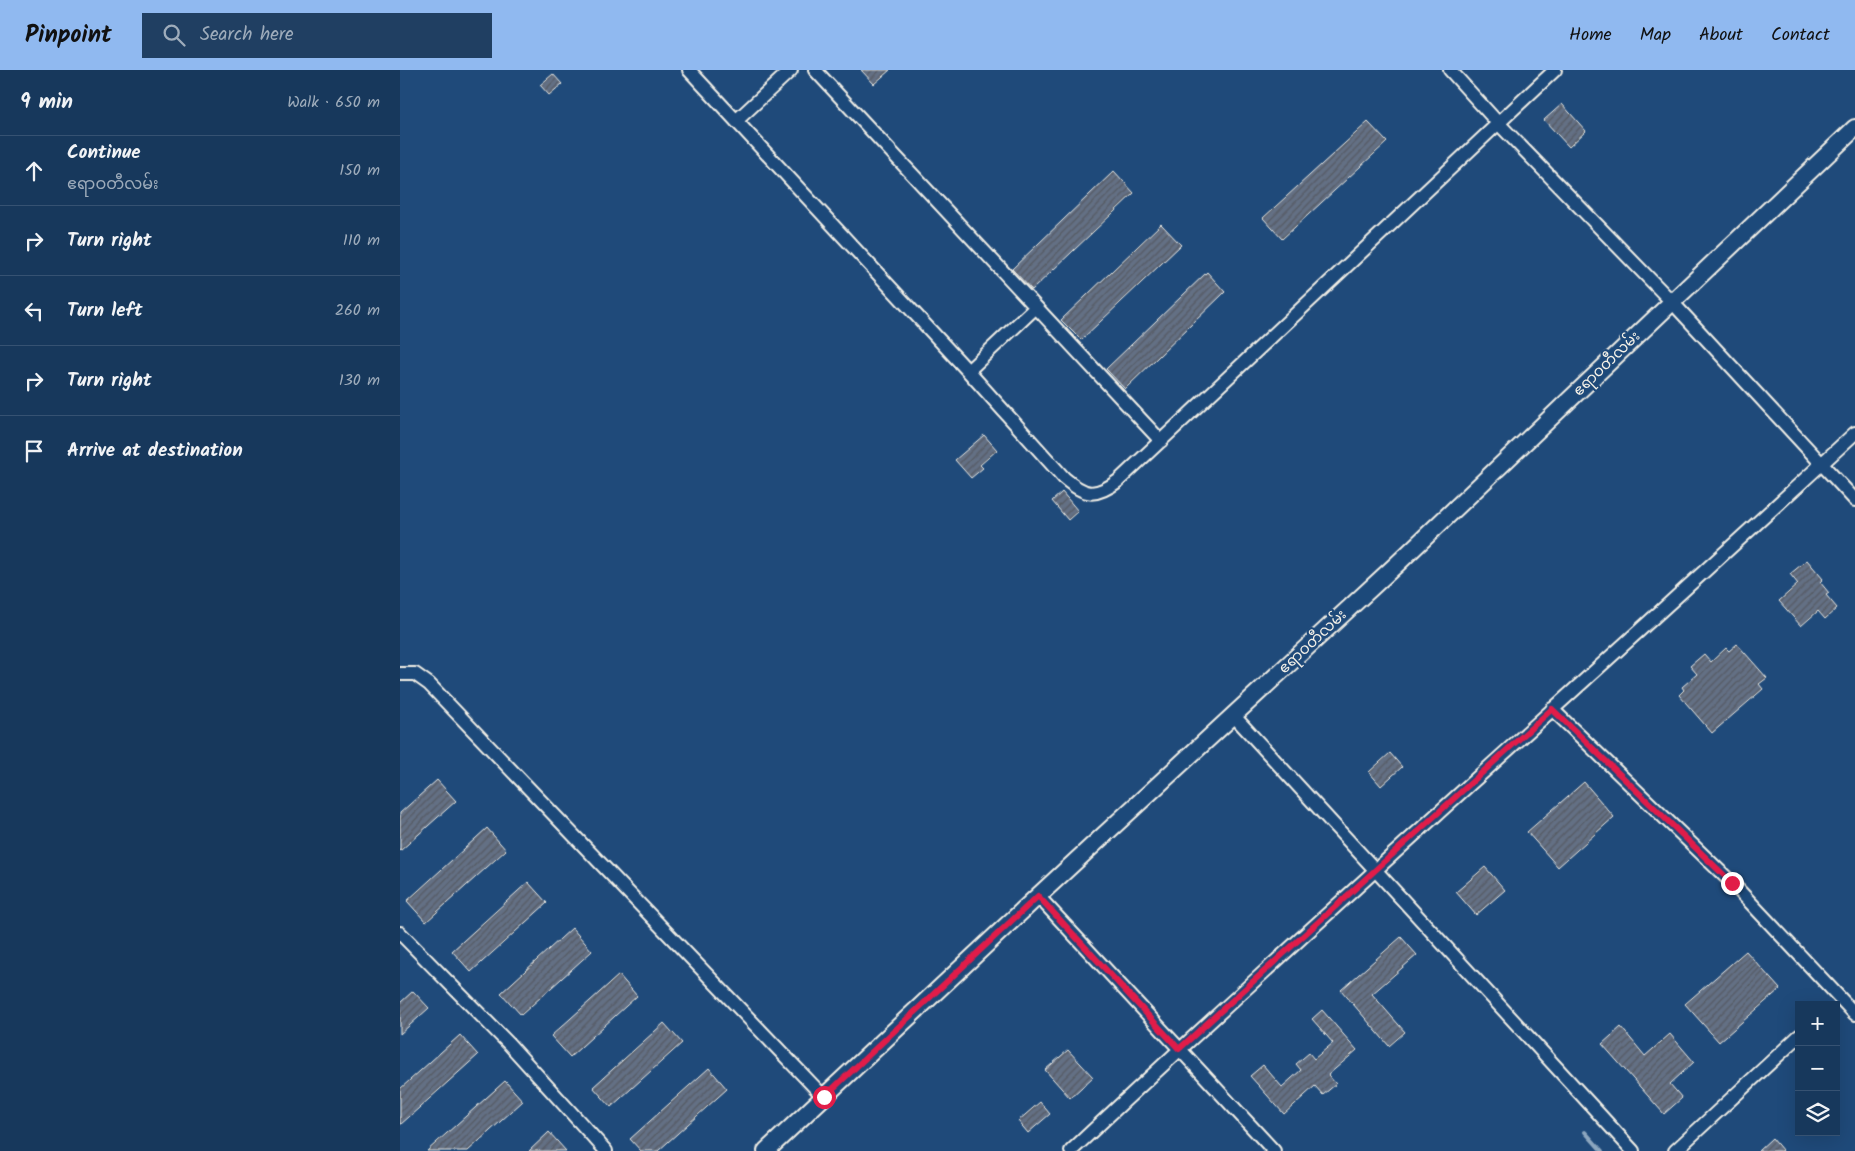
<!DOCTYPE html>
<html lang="en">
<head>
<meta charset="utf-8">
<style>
	body { margin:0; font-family:Kalam,"Noto Sans Myanmar",sans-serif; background:#203f62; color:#f1f3f6 }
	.controls { position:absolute; right:15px; bottom:15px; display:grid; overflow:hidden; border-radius:0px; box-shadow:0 5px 20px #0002 }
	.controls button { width:45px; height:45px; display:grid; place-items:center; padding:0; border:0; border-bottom:1px solid #365272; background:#17385c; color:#f1f3f6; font:25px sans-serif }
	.stop { position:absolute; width:15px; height:15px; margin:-11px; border:4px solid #e11d48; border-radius:50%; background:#fff }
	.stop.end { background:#e11d48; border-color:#fff; box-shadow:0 1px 5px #0008 }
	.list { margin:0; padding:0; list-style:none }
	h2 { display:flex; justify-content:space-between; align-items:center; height:65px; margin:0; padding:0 20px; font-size:21px }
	h2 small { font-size:16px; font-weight:400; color:#9eacbb }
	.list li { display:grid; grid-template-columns:32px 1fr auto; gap:15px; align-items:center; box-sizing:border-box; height:70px; padding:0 20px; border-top:1px solid #365272 }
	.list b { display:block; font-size:19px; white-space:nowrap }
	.list p { margin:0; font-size:16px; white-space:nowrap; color:#9eacbb }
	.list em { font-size:16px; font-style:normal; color:#9eacbb }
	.icon { flex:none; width:28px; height:28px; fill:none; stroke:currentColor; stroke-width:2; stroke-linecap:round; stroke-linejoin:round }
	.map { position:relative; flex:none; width:1455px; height:1081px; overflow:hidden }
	header { display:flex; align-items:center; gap:30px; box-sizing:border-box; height:70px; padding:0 25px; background:#90b9f0; color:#111 }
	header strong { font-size:24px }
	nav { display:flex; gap:28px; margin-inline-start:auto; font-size:18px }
	.search { width:350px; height:45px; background:#203f62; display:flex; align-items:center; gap:12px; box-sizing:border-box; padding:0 18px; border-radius:0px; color:#9eacbb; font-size:19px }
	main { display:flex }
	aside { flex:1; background:#17385c }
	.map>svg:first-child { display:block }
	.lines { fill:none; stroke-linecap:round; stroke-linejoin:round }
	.stream { stroke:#8da7bf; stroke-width:4 }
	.building { fill:url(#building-hatch); stroke:#f4f1e8 }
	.minor-casing { stroke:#f4f1e8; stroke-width:16 }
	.tertiary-casing { stroke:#f4f1e8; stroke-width:20 }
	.minor { stroke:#1f4a7a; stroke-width:12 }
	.tertiary { stroke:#1f4a7a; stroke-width:16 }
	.route { stroke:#e11d48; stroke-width:6 }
	.labels { text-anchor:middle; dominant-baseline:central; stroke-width:4.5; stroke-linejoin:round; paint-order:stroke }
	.street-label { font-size:15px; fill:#f4f1e8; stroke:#1f4a7a }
</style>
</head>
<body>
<header>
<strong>Pinpoint</strong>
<div class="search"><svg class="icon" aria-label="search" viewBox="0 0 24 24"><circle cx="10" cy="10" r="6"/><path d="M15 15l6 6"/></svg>Search here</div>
<nav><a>Home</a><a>Map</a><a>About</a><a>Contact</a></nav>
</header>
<main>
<aside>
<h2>9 min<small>Walk · 650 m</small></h2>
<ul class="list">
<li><svg class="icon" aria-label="ahead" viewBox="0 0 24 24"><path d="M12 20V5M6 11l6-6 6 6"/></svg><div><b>Continue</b><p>ဧရာဝတီလမ်း</p></div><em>150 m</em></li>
<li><svg class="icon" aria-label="right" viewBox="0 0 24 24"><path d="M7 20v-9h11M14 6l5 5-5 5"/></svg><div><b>Turn right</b></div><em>110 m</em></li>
<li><svg class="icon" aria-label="left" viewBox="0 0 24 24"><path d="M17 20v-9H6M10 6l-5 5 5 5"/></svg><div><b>Turn left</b></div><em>260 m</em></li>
<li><svg class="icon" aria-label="right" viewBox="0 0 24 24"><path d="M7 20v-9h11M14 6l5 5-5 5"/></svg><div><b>Turn right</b></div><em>130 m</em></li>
<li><svg class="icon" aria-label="arrive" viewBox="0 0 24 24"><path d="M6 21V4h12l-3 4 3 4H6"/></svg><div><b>Arrive at destination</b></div></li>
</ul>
</aside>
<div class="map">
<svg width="1455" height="1081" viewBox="0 0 1455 1081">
	<defs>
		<pattern id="building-hatch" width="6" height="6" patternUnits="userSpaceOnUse" patternTransform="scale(1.25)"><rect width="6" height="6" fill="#646f84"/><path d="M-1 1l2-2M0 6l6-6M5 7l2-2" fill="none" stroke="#555a62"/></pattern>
	</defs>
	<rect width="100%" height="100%" fill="#1f4a7a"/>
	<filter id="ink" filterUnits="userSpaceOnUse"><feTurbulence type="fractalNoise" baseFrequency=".02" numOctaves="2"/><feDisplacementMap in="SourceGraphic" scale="10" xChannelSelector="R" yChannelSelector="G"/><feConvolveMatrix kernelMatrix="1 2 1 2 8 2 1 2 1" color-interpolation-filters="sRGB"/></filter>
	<g filter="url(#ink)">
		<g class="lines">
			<!-- stream -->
			<path class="stream" d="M1185,1062L1202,1081"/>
		</g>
		<!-- building -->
		<path class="building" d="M461,0H490L474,14Z
			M153,4L162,14L149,25L140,15Z
			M1162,34L1186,61L1169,77L1144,50Z
			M968,52L987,72L882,169L863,148Z
			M714,101L734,123L632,220L612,199Z
			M761,154L781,175L681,270L661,250Z
			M807,202L825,222L725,319L706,299Z
			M584,365L597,380L580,395L583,398L571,408L555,390Z
			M662,422L678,441L668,450L652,431Z
			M1407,490L1423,509L1420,512L1429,523L1426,525L1437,538L1425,549L1418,541L1401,556L1379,531L1398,514L1390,504Z
			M1337,574L1367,608L1359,614L1363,619L1312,663L1279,625L1284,620L1282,617L1297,604L1290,596L1304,584L1311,592L1326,578L1329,581Z
			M990,683L1002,697L981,716L969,702Z
			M37,710L56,731L0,781V743Z
			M1184,712L1214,747L1158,797L1127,762Z
			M87,758L106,780L26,852L7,831Z
			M1085,797L1105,820L1076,845L1056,822Z
			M128,812L147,833L71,902L52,881Z
			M172,858L192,881L121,945L101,923Z
			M1001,867L1017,885L972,924L1005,962L989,976L941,920Z
			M1346,881L1380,919L1319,972L1285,934Z
			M219,905L237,926L170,987L151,966Z
			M13,921L29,938L0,964V933Z
			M922,940L957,980L928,1005L936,1014L923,1025L915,1016L884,1044L850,1006L863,995L882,1017L901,1000L896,994L909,983L914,989L933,973L912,949Z
			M264,953L282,973L211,1037L193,1017Z
			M1221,957L1245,986L1270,964L1294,992L1270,1014L1282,1028L1264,1044L1202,974Z
			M60,965L78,985L0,1055V1019Z
			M668,980L693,1007L670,1028L645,1000Z
			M309,998L327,1019L258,1081H241L230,1069Z
			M105,1011L123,1031L68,1081H27Z
			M640,1032L650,1044L628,1063L618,1051Z
			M149,1062L166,1081H129Z
			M1372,1068L1383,1081H1358Z"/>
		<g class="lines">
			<defs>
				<path id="minor" d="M289,0L568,301L664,408C685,426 695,428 718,411L1155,0
					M415,0L761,371
					M1050,0L1098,53L1272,232L1455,430
					M336,51L391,0
					M568,301L636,237
					M0,604H15L29,614L424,1027
					M1152,639L1332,813L1455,944
					M834,646L1233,1081
					M638,826L874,1081
					M0,863L109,974L206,1081
					M671,1081C929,838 1195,604 1455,363
					M1275,1081L1399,966"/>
				<path id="tertiary" d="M366,1081L638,826L997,494L1455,58"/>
			</defs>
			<!-- minor casing -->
			<use href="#minor" class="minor-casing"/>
			<!-- tertiary casing -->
			<use href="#tertiary" class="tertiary-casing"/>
			<!-- minor -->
			<use href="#minor" class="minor"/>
			<!-- tertiary -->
			<use href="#tertiary" class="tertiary"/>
		</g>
	</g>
	<g class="lines" filter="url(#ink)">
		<!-- route -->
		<path class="route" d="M424,1027L638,826L779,979L1152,639L1332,813"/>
	</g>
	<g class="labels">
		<!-- street labels -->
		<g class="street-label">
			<text transform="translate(1207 294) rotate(-44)">ဧရာဝတီလမ်း</text>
			<text transform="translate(913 572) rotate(-43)">ဧရာဝတီလမ်း</text>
		</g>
	</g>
</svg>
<div class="controls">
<button>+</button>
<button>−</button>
<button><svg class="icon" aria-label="layers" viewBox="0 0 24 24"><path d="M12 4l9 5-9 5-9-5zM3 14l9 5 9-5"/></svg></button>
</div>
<div class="stop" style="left:424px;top:1027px"></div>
<div class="stop end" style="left:1332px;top:813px"></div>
</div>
</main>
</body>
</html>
